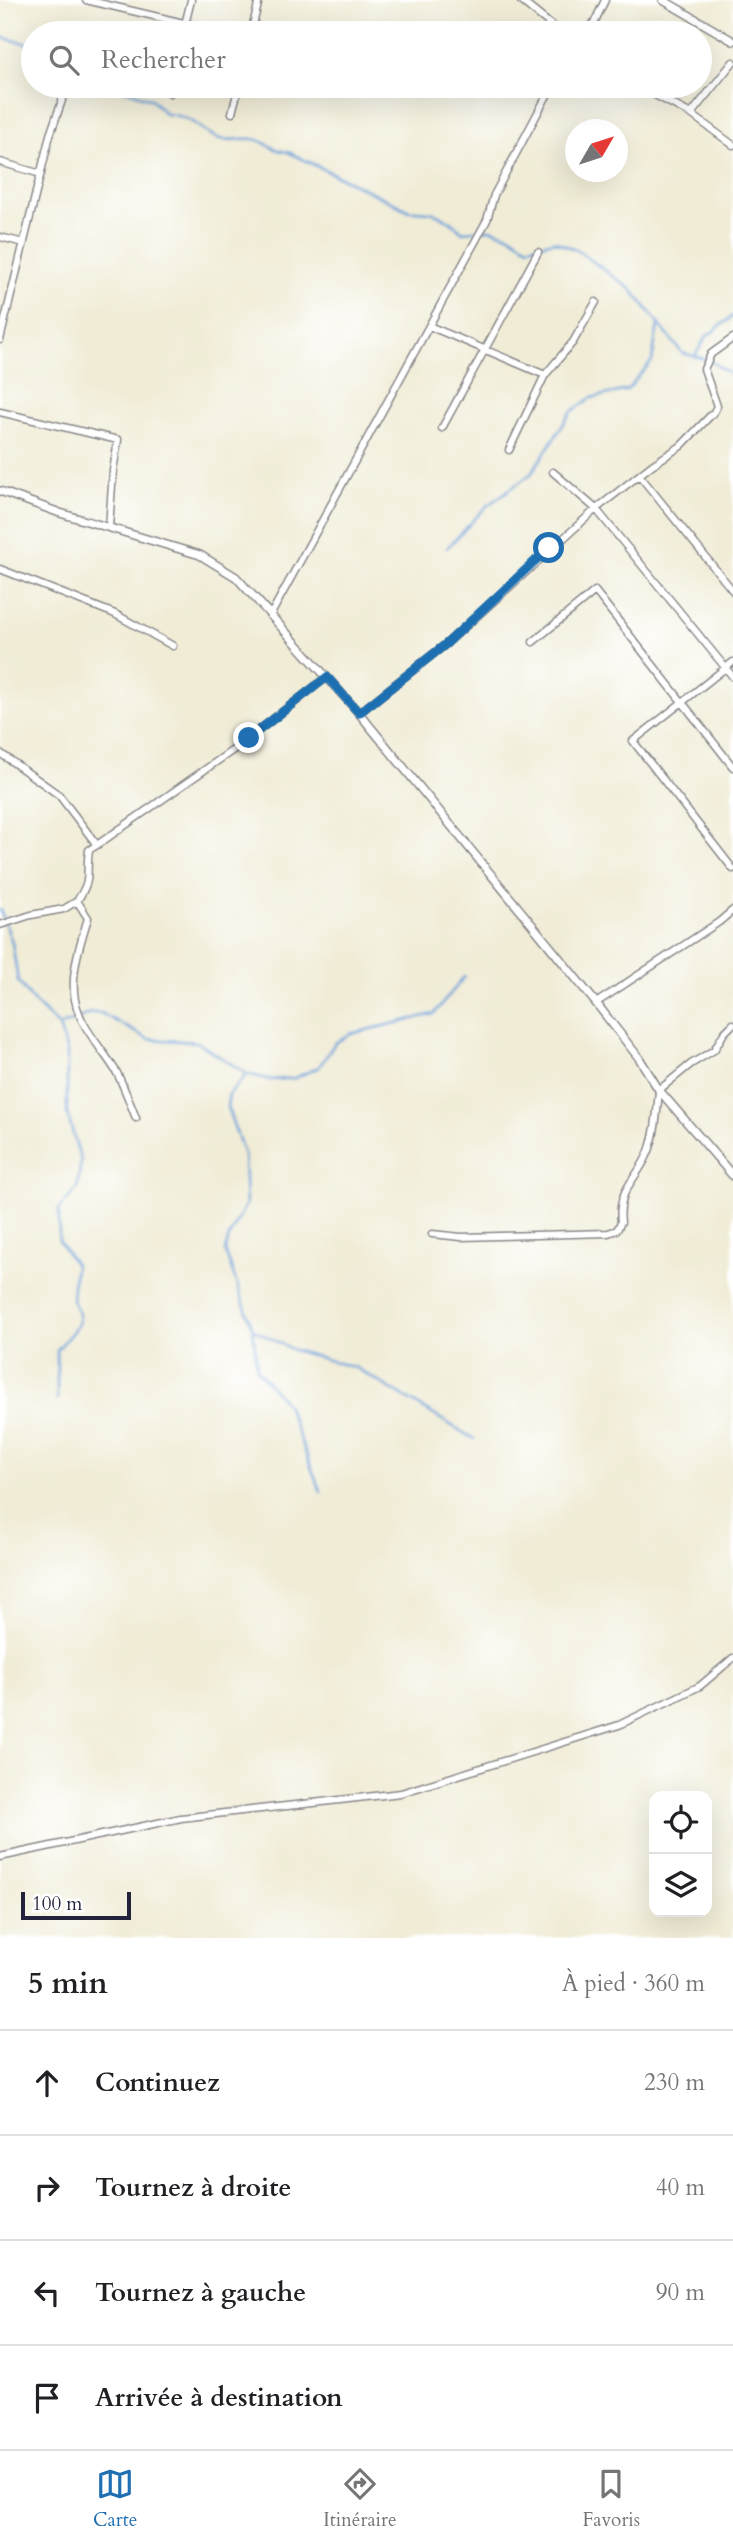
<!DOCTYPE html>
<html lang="fr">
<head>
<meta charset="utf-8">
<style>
	body { margin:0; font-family:Cardo,serif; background:#f6f6f6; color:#202124 }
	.controls { position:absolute; right:21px; bottom:21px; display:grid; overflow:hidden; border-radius:14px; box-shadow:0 7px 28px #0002 }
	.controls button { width:63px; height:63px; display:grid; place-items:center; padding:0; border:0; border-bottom:2px solid #e0e0e0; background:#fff; color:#202124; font:35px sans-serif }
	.compass { position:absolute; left:565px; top:119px; width:63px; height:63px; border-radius:50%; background:#fff; box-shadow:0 7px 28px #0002; rotate:51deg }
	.scale { position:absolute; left:21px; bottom:18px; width:110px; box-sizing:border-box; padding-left:7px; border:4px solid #22223b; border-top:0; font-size:19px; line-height:24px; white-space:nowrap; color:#22223b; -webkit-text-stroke:5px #fff; paint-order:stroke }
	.stop { position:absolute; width:21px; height:21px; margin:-16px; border:5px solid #1f6fb2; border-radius:50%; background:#fff }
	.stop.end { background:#1f6fb2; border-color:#fff; box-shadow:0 2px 7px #0008 }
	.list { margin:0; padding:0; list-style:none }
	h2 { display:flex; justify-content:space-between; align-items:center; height:91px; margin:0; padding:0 28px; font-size:30px }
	h2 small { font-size:23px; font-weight:400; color:#757577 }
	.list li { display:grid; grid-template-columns:46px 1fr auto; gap:21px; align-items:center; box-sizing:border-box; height:105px; padding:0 28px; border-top:2px solid #e0e0e0 }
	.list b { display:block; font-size:26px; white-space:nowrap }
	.list em { font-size:23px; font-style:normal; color:#757577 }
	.icon { flex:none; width:38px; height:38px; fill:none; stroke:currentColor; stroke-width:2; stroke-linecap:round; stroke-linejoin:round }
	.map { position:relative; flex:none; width:733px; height:1938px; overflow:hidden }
	.search { position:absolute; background:#fff; box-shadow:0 7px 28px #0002; left:21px; right:21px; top:21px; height:77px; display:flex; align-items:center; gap:18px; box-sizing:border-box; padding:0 24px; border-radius:38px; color:#757577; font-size:26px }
	.sheet { height:511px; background:#fff }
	nav { display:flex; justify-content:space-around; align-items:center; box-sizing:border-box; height:98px; border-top:2px solid #e0e0e0; background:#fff; font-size:19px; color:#757577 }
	nav a { display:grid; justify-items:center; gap:4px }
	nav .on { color:#1f6fb2 }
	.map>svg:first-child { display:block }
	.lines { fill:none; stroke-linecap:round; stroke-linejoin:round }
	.stream { stroke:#6da1d9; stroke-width:2.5 }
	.minor-casing { stroke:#898788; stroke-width:9 }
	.tertiary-casing { stroke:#898788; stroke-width:10 }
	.minor { stroke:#fff; stroke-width:6 }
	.tertiary { stroke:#fff; stroke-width:7 }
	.route { stroke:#1f6fb2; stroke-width:9 }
</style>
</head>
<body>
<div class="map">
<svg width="733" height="1938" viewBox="0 0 733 1938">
	<rect width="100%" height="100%" fill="#fff"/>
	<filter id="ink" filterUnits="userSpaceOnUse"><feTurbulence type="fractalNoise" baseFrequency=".0143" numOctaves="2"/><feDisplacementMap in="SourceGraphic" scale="14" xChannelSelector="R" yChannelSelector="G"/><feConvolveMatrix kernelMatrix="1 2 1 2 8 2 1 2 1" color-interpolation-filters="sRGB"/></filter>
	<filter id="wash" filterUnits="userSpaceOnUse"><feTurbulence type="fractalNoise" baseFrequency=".00686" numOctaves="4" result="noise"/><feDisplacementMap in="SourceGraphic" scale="28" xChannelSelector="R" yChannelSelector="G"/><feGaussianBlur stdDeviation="1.57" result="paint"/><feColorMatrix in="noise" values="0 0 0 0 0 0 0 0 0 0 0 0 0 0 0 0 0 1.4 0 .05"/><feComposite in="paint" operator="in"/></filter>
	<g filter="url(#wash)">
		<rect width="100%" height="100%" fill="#f0ecd6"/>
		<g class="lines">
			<!-- stream -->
			<path class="stream" d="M0,37L33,45
				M114,86L151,99L166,114C191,116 195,126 215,137C225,143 241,137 253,139C266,140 270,151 288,152L410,211C436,210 443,215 463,232L491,229L511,236L528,247L554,241L577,250L632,290L682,353L709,360L733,376
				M695,356L706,337L733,316
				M447,548L488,505L531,474L571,412L591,398L627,390L652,361L658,325
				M0,910L12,942L18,981L33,1001L59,1026L67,1052V1113L81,1161L77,1189L59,1209V1241L75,1265L72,1300L79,1314L78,1325L57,1350V1400
				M59,1026L91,1013H101L148,1039L197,1042L247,1074L271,1080L295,1078L319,1067L335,1043L350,1034L434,1014L464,977
				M247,1074L229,1094L227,1107L244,1154L246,1204L229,1237L225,1251L253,1329L257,1369L286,1404L321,1492
				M253,1329L293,1350L356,1368L474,1439"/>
		</g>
	</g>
	<g filter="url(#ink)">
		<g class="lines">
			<defs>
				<path id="minor" d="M86,0L226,33
					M520,0L561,33
					M183,33L191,0
					M251,33L259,0
					M585,33L595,21L605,0
					M638,86L691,114L733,145
					M170,93L172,86
					M232,113L239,86
					M691,114L733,62
					M0,162L41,174
					M0,237L24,243
					M429,326L545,375
					M0,340L50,135L67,86
					M0,412L118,440L113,471L109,527
					M442,428L538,252
					M509,450L545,375L573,342L596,302
					M553,472L596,509L733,677
					M640,476L733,591
					M0,569L115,614L173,646
					M270,616L487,220L494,195L552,86
					M533,642L595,591L733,767
					M733,662L633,741L733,869
					M359,713L446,644L596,509L652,465L681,446L714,412L717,406L704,369L711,354L733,338
					M0,753L59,795L97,845L236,748L327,677
					M97,845L89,850C85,876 93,877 77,901L88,918C81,941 72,968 74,992C76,1024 102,1047 117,1073C124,1087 130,1103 136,1118
					M0,925L31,915L64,909L77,901
					M596,1003L719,922L733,910
					M432,1234L461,1237L608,1233L617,1230L621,1222C617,1187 638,1180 649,1151C656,1132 657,1111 659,1090L691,1064L714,1050L724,1033L733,1024
					M0,1857L181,1818L401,1793L619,1725L700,1686L733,1658"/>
				<path id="tertiary" d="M663,0L733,41
					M0,491L60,513L200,555L236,577L359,713L596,1003L639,1058L659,1090L733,1176"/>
			</defs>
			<!-- minor casing -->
			<use href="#minor" class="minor-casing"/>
			<!-- tertiary casing -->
			<use href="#tertiary" class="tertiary-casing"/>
			<!-- minor -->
			<use href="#minor" class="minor"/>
			<!-- tertiary -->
			<use href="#tertiary" class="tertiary"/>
		</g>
	</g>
	<g class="lines" filter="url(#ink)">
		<!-- route -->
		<path class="route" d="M249,738L327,677L359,713L446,644L549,548"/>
	</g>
</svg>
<div class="controls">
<button><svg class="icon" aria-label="locate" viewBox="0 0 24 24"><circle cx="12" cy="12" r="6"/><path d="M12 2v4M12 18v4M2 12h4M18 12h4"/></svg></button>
<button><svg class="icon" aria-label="layers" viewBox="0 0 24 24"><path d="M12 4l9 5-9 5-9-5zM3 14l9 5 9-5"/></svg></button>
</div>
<svg class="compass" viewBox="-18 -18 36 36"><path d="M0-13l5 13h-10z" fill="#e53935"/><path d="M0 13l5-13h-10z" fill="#757577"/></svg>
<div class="scale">100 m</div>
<div class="stop" style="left:549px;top:548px"></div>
<div class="stop end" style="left:249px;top:738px"></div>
<div class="search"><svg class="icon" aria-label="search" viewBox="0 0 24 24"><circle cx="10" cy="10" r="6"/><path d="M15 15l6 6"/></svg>Rechercher</div>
</div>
<section class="sheet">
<h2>5 min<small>À pied · 360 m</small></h2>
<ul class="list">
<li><svg class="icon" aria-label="ahead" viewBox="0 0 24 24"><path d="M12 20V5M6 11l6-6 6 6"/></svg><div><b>Continuez</b></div><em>230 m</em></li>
<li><svg class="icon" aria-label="right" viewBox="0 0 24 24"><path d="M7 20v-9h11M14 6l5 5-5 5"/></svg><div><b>Tournez à droite</b></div><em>40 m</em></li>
<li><svg class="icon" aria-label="left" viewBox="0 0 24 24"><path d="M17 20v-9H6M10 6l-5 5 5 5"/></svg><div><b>Tournez à gauche</b></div><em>90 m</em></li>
<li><svg class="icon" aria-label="arrive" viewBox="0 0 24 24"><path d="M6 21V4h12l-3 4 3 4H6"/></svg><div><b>Arrivée à destination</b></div></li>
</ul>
</section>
<nav>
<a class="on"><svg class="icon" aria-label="map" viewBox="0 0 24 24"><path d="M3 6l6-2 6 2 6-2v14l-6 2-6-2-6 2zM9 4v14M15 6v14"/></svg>Carte</a>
<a><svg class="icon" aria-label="directions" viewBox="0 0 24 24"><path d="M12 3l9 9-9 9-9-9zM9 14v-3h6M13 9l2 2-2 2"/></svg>Itinéraire</a>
<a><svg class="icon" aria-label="saved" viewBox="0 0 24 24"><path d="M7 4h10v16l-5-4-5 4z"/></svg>Favoris</a>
</nav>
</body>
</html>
